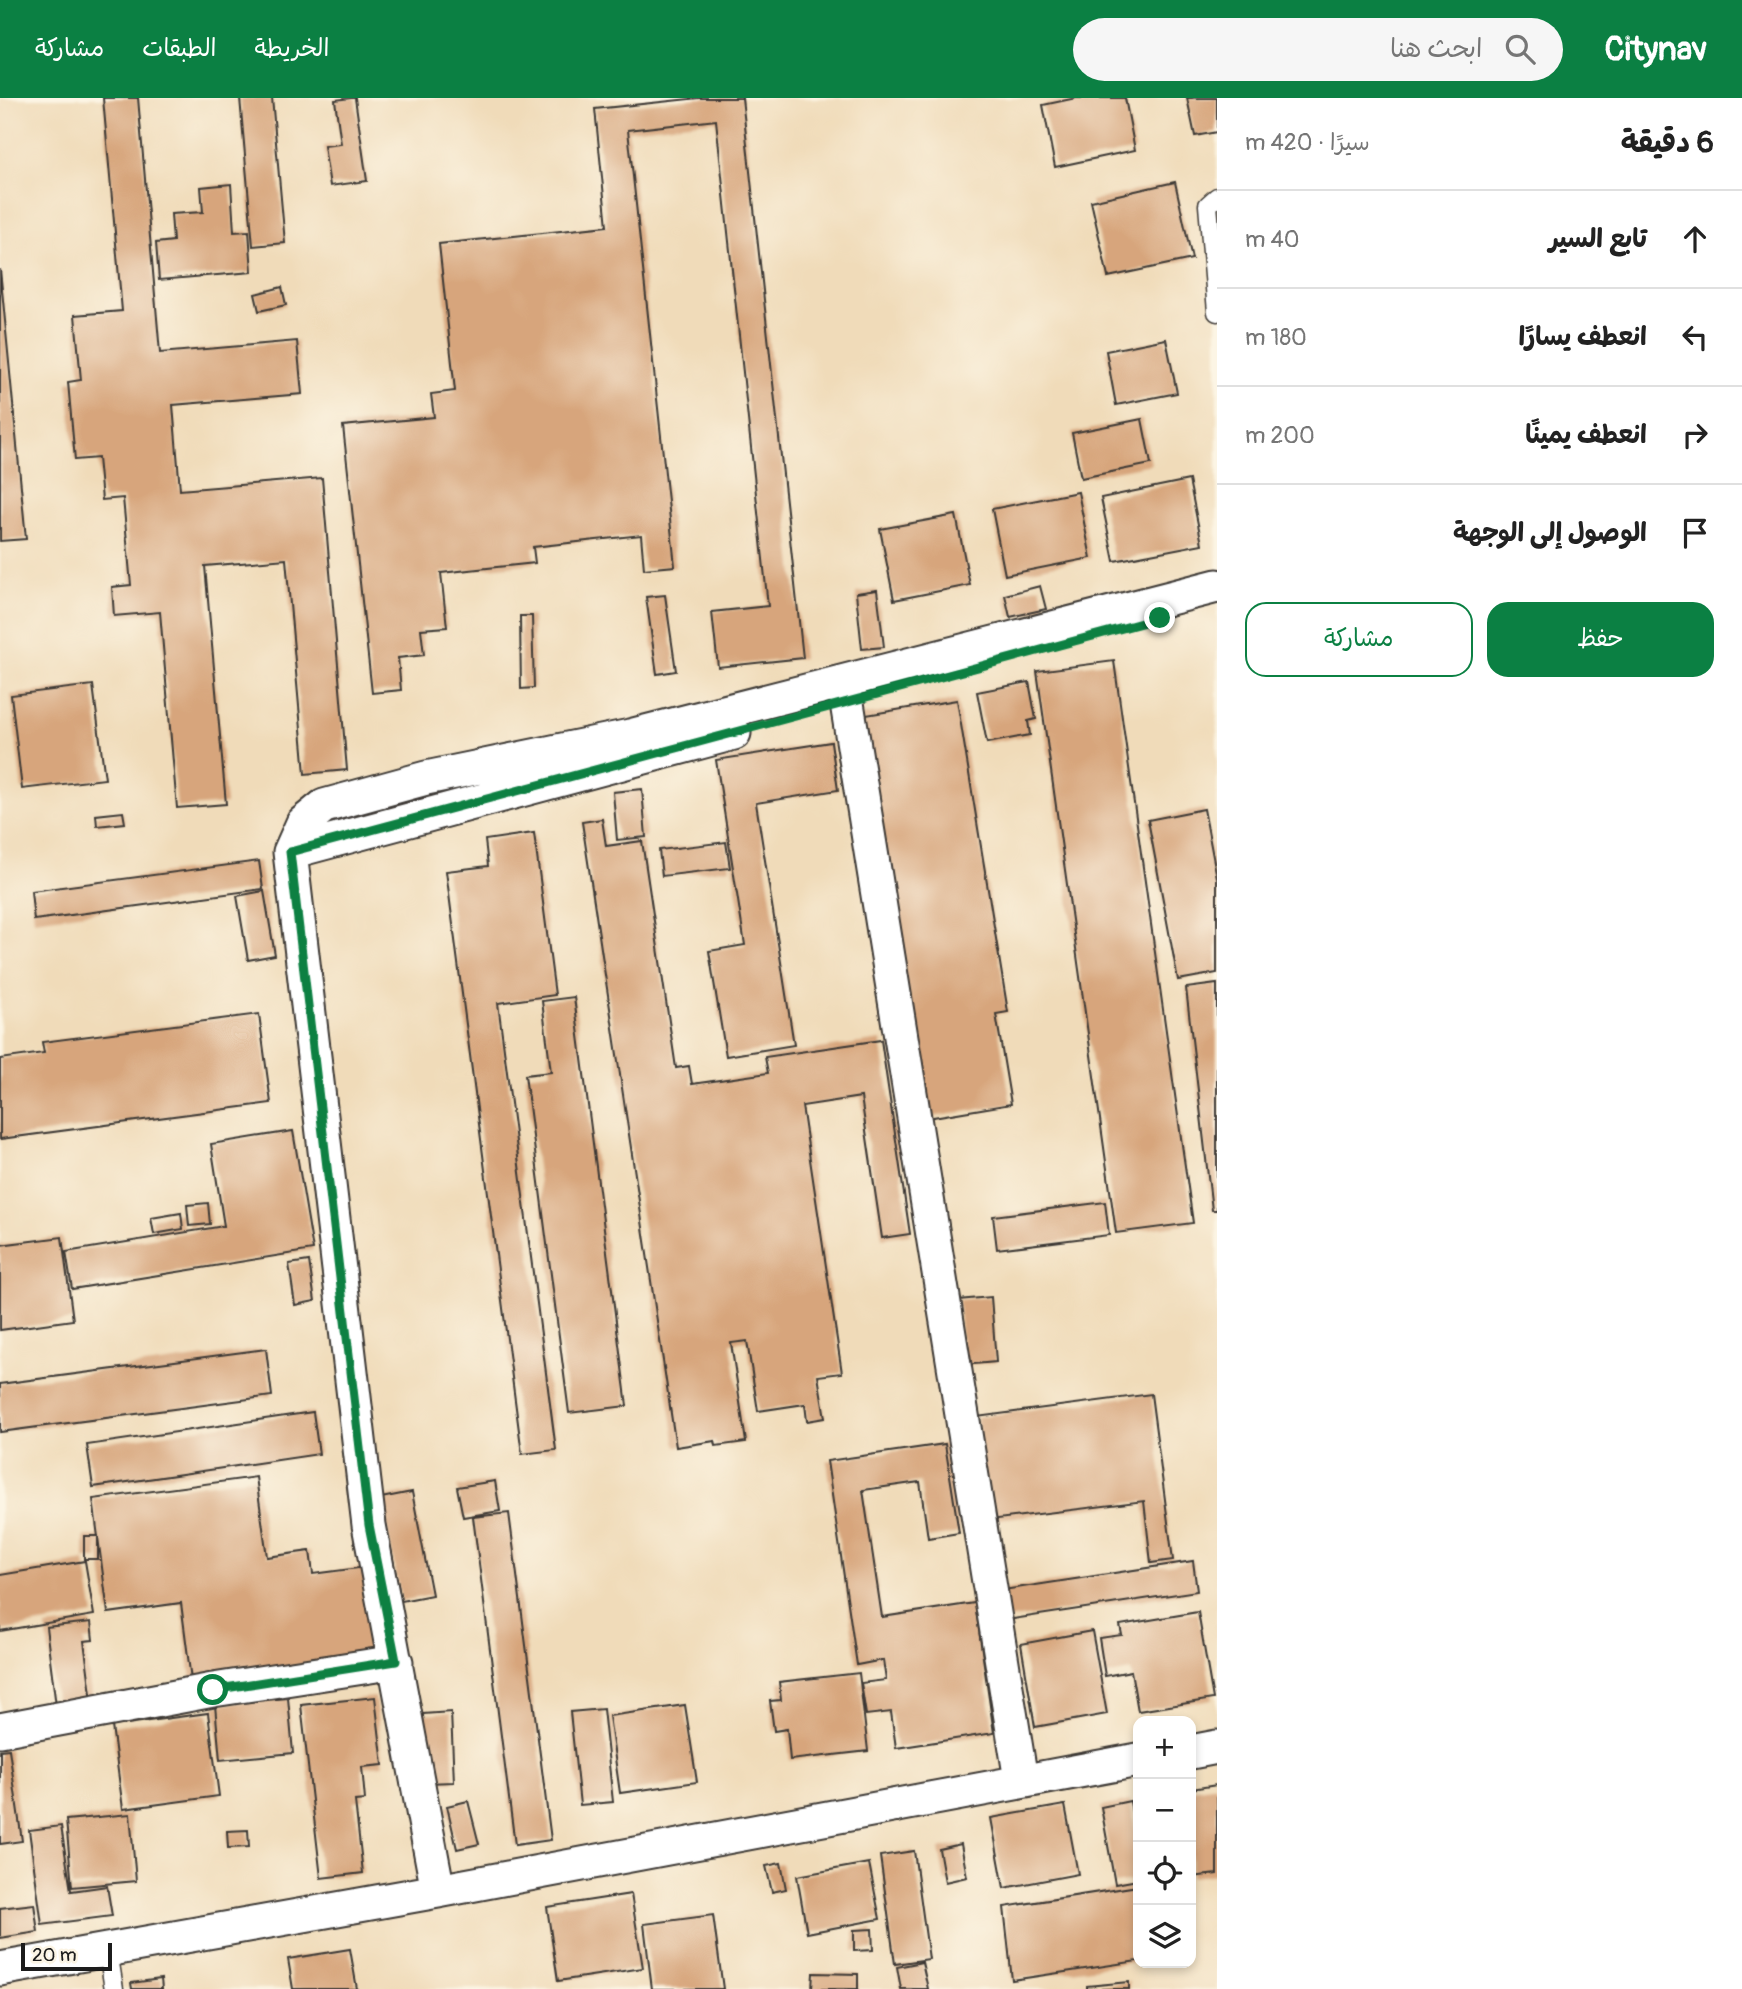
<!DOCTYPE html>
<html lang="ar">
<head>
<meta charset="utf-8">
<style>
	body { margin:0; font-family:Pangolin,"Playpen Sans Arabic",sans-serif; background:#f6f6f6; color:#222; direction:rtl }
	.controls { position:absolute; right:21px; bottom:21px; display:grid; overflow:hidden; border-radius:14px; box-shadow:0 4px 10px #0003 }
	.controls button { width:63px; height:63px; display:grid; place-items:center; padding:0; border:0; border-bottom:2px solid #e0e0e0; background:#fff; color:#222; font:35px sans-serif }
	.scale { position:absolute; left:21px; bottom:18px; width:91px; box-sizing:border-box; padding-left:7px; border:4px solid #1c1c1c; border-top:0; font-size:19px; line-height:24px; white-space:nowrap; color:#1c1c1c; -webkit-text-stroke:5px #fcf5e5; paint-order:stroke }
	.stop { position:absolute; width:21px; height:21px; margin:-16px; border:5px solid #0b8043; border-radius:50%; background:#fff }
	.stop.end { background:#0b8043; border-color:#fff; box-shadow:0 2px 7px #0008 }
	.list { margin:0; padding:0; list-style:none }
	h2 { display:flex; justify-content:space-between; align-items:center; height:91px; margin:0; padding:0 28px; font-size:30px }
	h2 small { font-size:23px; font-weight:400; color:#767676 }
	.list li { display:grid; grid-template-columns:46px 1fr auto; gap:21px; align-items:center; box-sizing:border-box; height:98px; padding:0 28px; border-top:2px solid #e0e0e0 }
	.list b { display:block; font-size:26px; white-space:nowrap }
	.list em { font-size:23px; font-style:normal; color:#767676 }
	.actions { display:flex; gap:14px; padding:21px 28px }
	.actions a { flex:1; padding:16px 0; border:2px solid #0b8043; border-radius:21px; text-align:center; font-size:24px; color:#0b8043 }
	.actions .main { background:#0b8043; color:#fff }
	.icon { flex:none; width:38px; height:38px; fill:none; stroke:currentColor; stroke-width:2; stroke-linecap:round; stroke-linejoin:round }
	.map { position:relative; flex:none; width:1217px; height:1891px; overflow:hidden; direction:ltr }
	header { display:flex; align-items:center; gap:42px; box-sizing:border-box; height:98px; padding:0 35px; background:#0b8043; color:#fff }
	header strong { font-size:33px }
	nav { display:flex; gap:38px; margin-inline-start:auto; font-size:24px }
	.search { width:490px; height:63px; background:#f6f6f6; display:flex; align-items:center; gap:18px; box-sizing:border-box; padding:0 24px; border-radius:38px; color:#767676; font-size:26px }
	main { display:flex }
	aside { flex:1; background:#fff }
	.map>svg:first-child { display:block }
	.building { fill:#d7a57b }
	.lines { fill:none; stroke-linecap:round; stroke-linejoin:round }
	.service-casing { stroke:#3c3934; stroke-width:21 }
	.minor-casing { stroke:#3c3934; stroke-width:37 }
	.service { stroke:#fff; stroke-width:18 }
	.minor { stroke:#fff; stroke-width:33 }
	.route { stroke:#0b8043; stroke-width:9 }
</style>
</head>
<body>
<header>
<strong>Citynav</strong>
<div class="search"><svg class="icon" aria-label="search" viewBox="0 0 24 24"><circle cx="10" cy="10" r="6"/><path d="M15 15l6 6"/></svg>ابحث هنا</div>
<nav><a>الخريطة</a><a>الطبقات</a><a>مشاركة</a></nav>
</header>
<main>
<aside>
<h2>6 دقيقة<small>سيرًا · 420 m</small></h2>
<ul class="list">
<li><svg class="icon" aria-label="ahead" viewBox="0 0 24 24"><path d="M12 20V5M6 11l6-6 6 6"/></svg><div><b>تابع السير</b></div><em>40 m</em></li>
<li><svg class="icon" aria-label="left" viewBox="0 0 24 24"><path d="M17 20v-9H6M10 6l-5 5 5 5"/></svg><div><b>انعطف يسارًا</b></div><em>180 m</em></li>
<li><svg class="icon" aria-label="right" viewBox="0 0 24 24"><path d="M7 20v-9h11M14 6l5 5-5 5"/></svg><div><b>انعطف يمينًا</b></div><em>200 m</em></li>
<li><svg class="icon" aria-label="arrive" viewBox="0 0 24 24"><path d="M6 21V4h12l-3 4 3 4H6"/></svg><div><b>الوصول إلى الوجهة</b></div></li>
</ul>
<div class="actions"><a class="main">حفظ</a><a>مشاركة</a></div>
</aside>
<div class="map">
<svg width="1217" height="1891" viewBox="0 0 1217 1891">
	<rect width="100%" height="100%" fill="#fcf5e5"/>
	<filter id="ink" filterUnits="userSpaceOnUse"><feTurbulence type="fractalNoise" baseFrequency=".0143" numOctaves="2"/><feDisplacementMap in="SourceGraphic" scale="14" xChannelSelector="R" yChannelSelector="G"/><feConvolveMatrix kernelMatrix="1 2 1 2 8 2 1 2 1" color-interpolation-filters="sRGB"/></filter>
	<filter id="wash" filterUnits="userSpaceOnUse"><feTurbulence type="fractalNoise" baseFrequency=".00686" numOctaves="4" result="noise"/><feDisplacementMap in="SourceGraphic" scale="28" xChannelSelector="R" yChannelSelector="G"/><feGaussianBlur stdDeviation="1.57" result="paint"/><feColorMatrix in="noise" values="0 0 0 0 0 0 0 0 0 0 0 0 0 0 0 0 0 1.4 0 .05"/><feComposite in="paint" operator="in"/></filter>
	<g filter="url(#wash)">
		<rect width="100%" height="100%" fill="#f0dbb9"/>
		<g id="blocks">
			<!-- building -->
			<path class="building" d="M103,0H138L160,255L297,243L302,296L173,307L180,392L322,380L347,672L305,676L286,461L205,468L226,706L177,710L160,514L114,518L112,489L131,487L123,400L102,402L98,360L75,362L68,284L81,282L75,217L122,213Z
				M240,0H272L285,145L253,148Z
				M351,0H355L367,83L330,88L324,48L341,46L335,2Z
				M699,0H742L803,560L718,569L712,514L768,508L716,22L628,32L675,468L644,471L641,437L533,449L535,465L441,475L447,529L421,531L424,557L398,560L401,592L372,595L343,328L434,319L431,296L455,293L439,146L607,128L595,11Z
				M1076,0H1125L1135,52L1055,69L1043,7Z
				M1187,0H1217V34L1195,38Z
				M1175,84L1192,161L1108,179L1091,103Z
				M231,86L234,134L249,133L252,174L159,182L156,145L173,143L171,116L203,114L201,89Z
				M0,171L26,441L0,443Z
				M282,189L286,207L259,213L255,196Z
				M1166,241L1177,295L1116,307L1106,253Z
				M1142,321L1151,366L1081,380L1072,335Z
				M1189,382L1202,446L1114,463L1101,400Z
				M1078,394L1091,460L1005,477L992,411Z
				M956,417L970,487L894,502L880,431Z
				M1040,488L1046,511L1010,519L1005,497Z
				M877,492L884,549L862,551L856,495Z
				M665,497L676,573L657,576L646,499Z
				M520,518H532L534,590L521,591Z
				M1114,563L1193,1125L1116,1135L1037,573Z
				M1029,584L1036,621L1028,623L1030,637L987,645L977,594Z
				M93,587L105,681L22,691L11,597Z
				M957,602L1008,914L996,916L1011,1006L927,1020L860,618Z
				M831,644L838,692L756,705L794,947L726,958L709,853L745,847L716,662Z
				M642,691L646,739L617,742L613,694Z
				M1204,711L1217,780V875L1178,882L1148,722Z
				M123,714L125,725L97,728L96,717Z
				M602,721L606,748L642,743L676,970L689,968L692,986L768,975L765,959L881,942L910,1136L882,1140L861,999L802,1008L842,1275L818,1278L825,1320L807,1323L805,1306L758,1313L747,1243L731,1245L746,1344L716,1348L715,1343L676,1349L582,724Z
				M534,735L555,897L498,905L556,1352L522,1356L446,773L488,768L485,742Z
				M726,744L730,770L662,778L659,752Z
				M259,763L263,791L34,822L31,793Z
				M264,793L275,857L248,862L237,798Z
				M1217,886V1112H1212L1186,890Z
				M574,899L627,1308L569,1315L525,977L551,974L542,903Z
				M259,916L271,1005L0,1041V961L44,955L42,944Z
				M293,1033L313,1152L72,1191L66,1154L224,1128L211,1046Z
				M1105,1104L1109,1137L997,1151L993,1118Z
				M208,1105L210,1126L189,1128L187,1107Z
				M181,1115L183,1131L154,1136L151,1120Z
				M62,1139L73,1222L0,1232V1147Z
				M309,1163L315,1203L295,1207L289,1166Z
				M991,1199L996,1264L963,1267L958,1202Z
				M266,1251L272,1298L0,1334V1286Z
				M1151,1296L1173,1462L1151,1465L1144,1403L990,1422L976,1319Z
				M313,1314L319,1356L93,1389L87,1347Z
				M945,1346L959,1435L928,1440L920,1384L863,1392L882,1519L975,1505L994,1635L896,1650L891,1614L866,1617L861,1585L886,1582L883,1562L857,1567L827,1363Z
				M256,1379L267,1459L310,1453L313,1476L366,1469L377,1557L191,1582L181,1505L108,1515L93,1401Z
				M495,1383L500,1413L463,1419L457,1389Z
				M412,1394L432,1497L401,1503L381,1400Z
				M509,1415L551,1742L515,1747L473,1419Z
				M84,1438H98V1461H84Z
				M85,1463L94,1517L0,1533V1477Z
				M1193,1463L1197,1493L1007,1522L1003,1492Z
				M1198,1514L1213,1601L1138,1613L1131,1573L1105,1578L1099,1540L1122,1537L1120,1527Z
				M91,1524L93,1542L84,1543L93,1611L57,1616L46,1529Z
				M1092,1533L1107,1616L1035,1629L1021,1546Z
				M859,1575L868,1653L790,1662L787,1631L774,1633L770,1603L781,1602L779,1584Z
				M375,1599L383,1667L362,1669L365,1702L355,1703L363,1775L321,1780L301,1607Z
				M288,1600L293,1655L220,1662L215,1607Z
				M685,1607L697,1684L620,1695L609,1618Z
				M603,1611L613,1704L580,1707L570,1614Z
				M451,1614L454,1684L426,1685L423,1616Z
				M208,1615L219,1698L123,1711L112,1628Z
				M9,1651L22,1743L0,1746V1652Z
				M1217,1687V1776L1191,1779V1691Z
				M468,1703L479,1746L457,1751L447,1708Z
				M1130,1703L1138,1748V1782L1115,1786L1101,1709Z
				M1065,1707L1078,1776L1004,1790L991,1720Z
				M130,1716L136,1783L72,1789L66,1722Z
				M61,1728L71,1793L107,1788L112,1818L42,1827L29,1732Z
				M248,1732L249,1749L228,1750L227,1733Z
				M961,1746L967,1779L945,1784L939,1751Z
				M914,1753L929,1861L895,1866L880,1758Z
				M781,1765L786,1791L772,1794L766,1768Z
				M869,1765L880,1821L807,1835L797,1778Z
				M1138,1788V1863L1012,1882L1004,1809Z
				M631,1796L643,1870L558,1883L547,1809Z
				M34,1806L38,1834L0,1840V1810Z
				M713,1817L723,1891H652L644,1826Z
				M872,1831L873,1852L854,1853V1832Z
				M350,1851L357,1891H293L288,1861Z
				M922,1864L928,1891H901L897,1869Z
				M813,1875L858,1876V1891H812Z
				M161,1881L162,1891H132L131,1885Z
				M1129,1884V1891H1087V1888Z"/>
		</g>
	</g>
	<g filter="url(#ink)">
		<use href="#blocks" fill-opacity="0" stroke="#3c3934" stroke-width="2"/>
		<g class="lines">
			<defs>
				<path id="service" d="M1217,99L1208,107L1217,214
					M108,1853L114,1891"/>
				<path id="minor" d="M847,605L1021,1682
					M290,754L734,635
					M0,1632L213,1592L396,1564
					M1191,1654L1217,1649
					M438,1793L369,1427L290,754L303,725L324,708L426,680L630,638L1217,488
					M0,1871L438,1793L1138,1662"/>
			</defs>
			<!-- service casing -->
			<use href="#service" class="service-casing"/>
			<!-- minor casing -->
			<use href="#minor" class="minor-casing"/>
			<!-- service -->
			<use href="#service" class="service"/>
			<!-- minor -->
			<use href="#minor" class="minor"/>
		</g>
	</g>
	<g class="lines" filter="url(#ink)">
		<!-- route -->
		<path class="route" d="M213,1592L396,1563L369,1427L290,754L1160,520"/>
	</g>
</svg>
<div class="controls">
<button>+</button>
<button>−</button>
<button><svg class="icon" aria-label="locate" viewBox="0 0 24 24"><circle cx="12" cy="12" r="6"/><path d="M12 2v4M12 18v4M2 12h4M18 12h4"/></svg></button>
<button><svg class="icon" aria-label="layers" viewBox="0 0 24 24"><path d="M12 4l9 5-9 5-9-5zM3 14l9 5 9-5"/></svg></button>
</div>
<div class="scale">20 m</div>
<div class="stop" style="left:213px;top:1592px"></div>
<div class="stop end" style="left:1160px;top:520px"></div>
</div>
</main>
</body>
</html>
